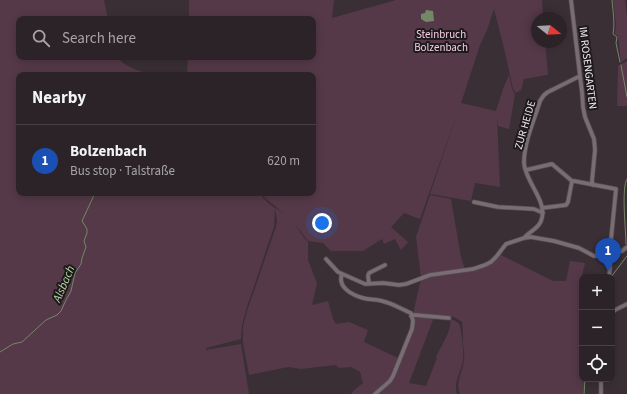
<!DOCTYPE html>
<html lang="en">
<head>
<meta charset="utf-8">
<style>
	body { margin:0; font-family:"Source Sans 3",sans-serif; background:#382f34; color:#f1f3f6 }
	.controls { position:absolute; right:12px; bottom:12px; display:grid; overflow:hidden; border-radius:8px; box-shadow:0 2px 10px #0003 }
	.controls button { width:36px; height:36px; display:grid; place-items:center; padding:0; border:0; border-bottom:1px solid #484045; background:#2c2328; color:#f1f3f6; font:20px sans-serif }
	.compass { position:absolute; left:531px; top:12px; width:36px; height:36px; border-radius:50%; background:#2c2328; box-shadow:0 2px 10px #0003; rotate:108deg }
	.you { position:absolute; left:322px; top:223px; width:14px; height:14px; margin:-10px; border:3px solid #fff; border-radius:50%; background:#1a73e8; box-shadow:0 0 0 6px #1a73e833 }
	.badge { display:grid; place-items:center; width:26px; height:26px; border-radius:50%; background:#d93025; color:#fff; font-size:13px; font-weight:700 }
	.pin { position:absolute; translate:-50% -33px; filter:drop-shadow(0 1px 2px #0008) }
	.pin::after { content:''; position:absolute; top:21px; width:14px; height:12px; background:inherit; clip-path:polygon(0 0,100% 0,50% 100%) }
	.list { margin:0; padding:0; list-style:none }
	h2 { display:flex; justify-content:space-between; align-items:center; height:52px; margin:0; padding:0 16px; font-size:17px }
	h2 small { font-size:13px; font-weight:400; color:#a6a4a8 }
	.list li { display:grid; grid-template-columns:26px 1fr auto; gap:12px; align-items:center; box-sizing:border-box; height:72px; padding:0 16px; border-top:1px solid #484045 }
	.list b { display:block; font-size:15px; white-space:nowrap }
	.list p { margin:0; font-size:13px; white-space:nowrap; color:#a6a4a8 }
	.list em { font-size:13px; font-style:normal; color:#a6a4a8 }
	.icon { flex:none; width:22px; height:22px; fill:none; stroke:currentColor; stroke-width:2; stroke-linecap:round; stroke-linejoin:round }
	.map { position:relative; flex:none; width:627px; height:394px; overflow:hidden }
	.search { position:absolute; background:#2c2328; box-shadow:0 2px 10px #0003; left:16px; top:16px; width:300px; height:44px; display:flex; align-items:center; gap:10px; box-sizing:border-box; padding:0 14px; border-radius:8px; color:#a6a4a8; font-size:15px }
	.panel { position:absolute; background:#2c2328; box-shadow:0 2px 10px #0003; left:16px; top:72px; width:300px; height:124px; border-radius:8px }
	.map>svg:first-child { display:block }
	.green { fill:#553948 }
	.water { fill:#728866 }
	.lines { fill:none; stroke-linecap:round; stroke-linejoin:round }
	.stream { stroke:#728866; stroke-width:1 }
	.minor-casing { stroke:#574e54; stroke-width:5 }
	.minor { stroke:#796d73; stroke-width:3.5 }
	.labels { text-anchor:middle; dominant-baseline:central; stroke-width:4; stroke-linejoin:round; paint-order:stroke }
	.park-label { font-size:11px; fill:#f8d1e5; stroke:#1e191c }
	.street-label { font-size:11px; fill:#f2ebef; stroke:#1e191c }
	.water-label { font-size:12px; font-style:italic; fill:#b7daa2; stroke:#1e191c }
</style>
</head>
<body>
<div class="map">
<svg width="627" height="394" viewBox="0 0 627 394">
	<rect width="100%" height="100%" fill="#3a2f35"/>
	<!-- green -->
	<path class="green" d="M0,0H104L108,19H19V57H118C122,66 141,71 150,75H19V193H260C267,206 280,209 291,219C297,226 301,235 308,242V260L317,283L312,305L328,301L333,319L336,324L349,322L368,330L364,342L400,359L389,381L374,394H351L353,391L363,383L360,372L351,367L339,368L335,365L301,369L288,367L249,375L243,343V326L248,308L276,227L277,220L275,208L274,227L247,307L242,325L241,339L206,348V350L241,344L249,394H0Z
		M189,0H334L332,18L396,0H542L543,18H537V42H545L548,74L547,75L524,79L521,90L516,93L513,89L505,52L494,9L487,30L480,45L461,103L496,111L503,89L509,75L512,89L515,94L509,129L498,126L497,117L500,187L475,183L471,201L430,194L458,111L420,219L404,213L391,227L408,242L401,250L395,239L384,244L382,239L363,251H331L323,243L308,241L292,220L265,198L262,193H313V75H187L188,57H313V19H189Z
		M613,0H625L627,16V58L621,62L618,36L615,34L616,25Z
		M627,61V106H617L618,66Z
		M430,195L451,199L461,257L465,270L421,278L416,237Z
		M497,253L553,281H566L570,261L585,263L579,289H582V379H585L583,394H460C455,380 463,373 464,360C465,354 463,348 463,341C463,335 463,329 462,322L454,317L413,314L421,279L431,276L482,266Z
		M417,316L434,317L409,383L426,386L437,358L436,357C440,348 453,329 450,319C454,320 459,322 460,326C462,335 464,352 463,361C461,372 453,383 457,394H376L390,382L415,318Z"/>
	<!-- water -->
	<path class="water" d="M426,10L433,11L434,21L426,22L421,19V14L425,13Z"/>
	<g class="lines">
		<!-- stream -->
		<path class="stream" d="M612,0C613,12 615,23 613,34L617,37L616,43L620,62
			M621,65L627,97
			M626,244C626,231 621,188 627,179
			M611,277L627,256
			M0,352L13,344L22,342L46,320L57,315L61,311L66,300L71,291L75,273L81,264L82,258L86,247L84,241L87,233V229L82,221L95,193
			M584,394L585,379"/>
		<defs>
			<path id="minor" d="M571,0L580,76L582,92L583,107L585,117L594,139L595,150L592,181L593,185
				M526,170L552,164L572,181L568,202L566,205L542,208
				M572,181H574L616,189L610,250L611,257L609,277
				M474,202L498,207L534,209L543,213
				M524,238C529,232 539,228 541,221C549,202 525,182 524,163C524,142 534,121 540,101L544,95L548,92L580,76
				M326,259L338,272L365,284L383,283L399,285L406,284L430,275L473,269L485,265L491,262L496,257L506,244L524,238L531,237L554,241L579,248L594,256L611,254L622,251L627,247
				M342,274C337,287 352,295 363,298C369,300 376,299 382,301C392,303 401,309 411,313L413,321L412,329L393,376L390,381L375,394
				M369,283L368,276L369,273L385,265
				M612,313L615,310L627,304
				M411,316L415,315L449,318
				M601,394V379"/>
		</defs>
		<!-- minor casing -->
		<use href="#minor" class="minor-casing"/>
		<!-- minor -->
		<use href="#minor" class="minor"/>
	</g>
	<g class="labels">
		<!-- park labels -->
		<g class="park-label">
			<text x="441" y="34">Steinbruch<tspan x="441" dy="13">Bolzenbach</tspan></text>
		</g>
		<!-- street labels -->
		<g class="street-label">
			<text transform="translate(588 68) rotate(83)">IM ROSENGARTEN</text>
			<text transform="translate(525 125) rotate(-74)">ZUR HEIDE</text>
		</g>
		<!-- water labels -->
		<g class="water-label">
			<text transform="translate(64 284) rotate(-67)">Alsbach</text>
		</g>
	</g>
</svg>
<div class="controls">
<button>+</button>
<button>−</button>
<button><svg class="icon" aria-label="locate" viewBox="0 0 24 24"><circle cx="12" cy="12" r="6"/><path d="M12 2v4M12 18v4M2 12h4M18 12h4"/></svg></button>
</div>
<svg class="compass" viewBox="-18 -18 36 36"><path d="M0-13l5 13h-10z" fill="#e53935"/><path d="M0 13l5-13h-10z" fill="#a6a4a8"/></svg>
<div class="you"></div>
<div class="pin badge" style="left:608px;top:271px;background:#1a4fb4">1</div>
<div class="search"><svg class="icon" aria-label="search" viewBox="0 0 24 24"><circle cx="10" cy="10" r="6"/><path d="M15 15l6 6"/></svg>Search here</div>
<section class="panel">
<h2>Nearby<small></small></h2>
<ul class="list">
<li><span class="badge" style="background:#1a4fb4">1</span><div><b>Bolzenbach</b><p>Bus stop · Talstraße</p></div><em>620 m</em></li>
</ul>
</section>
</div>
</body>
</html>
